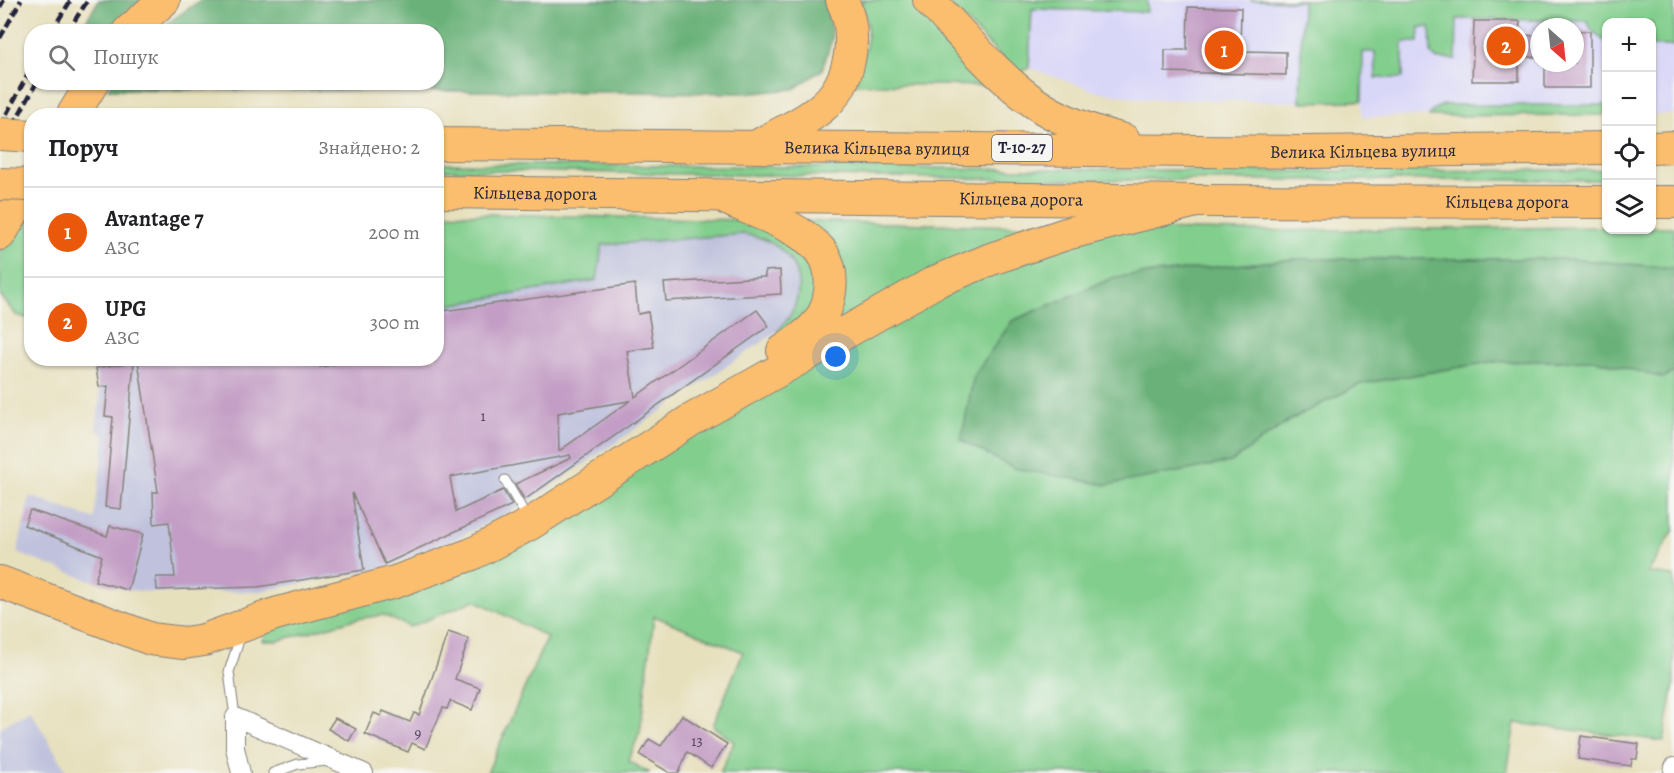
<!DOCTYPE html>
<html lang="uk">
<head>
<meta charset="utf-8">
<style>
	body { margin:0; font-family:Alegreya,serif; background:#f6f6f6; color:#202124 }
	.controls { position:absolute; right:18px; top:18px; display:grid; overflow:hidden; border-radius:12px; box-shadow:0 2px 4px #0004 }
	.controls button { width:54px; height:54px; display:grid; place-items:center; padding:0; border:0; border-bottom:2px solid #e0e0e0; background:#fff; color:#202124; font:30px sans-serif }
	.compass { position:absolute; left:1530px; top:18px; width:54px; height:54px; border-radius:50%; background:#fff; box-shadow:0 2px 4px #0004; rotate:153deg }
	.you { position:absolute; left:836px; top:357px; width:21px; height:21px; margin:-15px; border:4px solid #fff; border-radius:50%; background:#1a73e8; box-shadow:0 0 0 9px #1a73e833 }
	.badge { display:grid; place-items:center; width:39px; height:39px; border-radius:50%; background:#ea580c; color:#fff; font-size:20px; font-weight:700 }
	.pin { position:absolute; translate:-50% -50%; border:3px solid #fff; box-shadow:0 2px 6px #0006 }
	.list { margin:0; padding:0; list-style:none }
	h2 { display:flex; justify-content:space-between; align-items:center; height:78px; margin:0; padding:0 24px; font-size:26px }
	h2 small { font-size:20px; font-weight:400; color:#757577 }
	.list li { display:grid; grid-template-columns:39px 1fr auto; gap:18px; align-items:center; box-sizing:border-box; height:90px; padding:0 24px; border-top:2px solid #e0e0e0 }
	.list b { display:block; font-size:22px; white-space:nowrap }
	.list p { margin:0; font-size:20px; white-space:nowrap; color:#757577 }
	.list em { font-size:20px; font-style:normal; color:#757577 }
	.icon { flex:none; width:33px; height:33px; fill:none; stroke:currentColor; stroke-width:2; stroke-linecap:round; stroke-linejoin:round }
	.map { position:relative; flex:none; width:1674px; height:773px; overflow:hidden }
	.search { position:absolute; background:#fff; box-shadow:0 2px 4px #0004; left:24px; top:24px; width:420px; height:66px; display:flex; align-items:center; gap:15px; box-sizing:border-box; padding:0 21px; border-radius:24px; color:#757577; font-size:22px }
	.panel { position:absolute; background:#fff; box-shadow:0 2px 4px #0004; left:24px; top:108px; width:420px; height:258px; border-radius:24px }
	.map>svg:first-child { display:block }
	.built { fill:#d9d7f8; fill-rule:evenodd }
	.industrial { fill:#c0c2dd }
	.green { fill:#82ce8d; stroke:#527864; stroke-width:1.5 }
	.forest { fill:#69b178; stroke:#466a5a; stroke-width:1.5 }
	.building { fill:#c39dc5; fill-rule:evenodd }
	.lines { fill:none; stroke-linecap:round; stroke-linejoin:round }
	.lane-casing { stroke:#84817c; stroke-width:11 }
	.street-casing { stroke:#84817c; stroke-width:20 }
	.highway-casing { stroke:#84817c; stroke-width:34 }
	.lane { stroke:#fff; stroke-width:9 }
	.street { stroke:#fff; stroke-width:18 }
	.highway { stroke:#fbbd6e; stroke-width:32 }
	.rail { stroke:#22223b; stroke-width:4.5; stroke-dasharray:9 4.5; stroke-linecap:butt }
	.highway-bridge-casing { stroke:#84817c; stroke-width:34; stroke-linecap:butt }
	.highway-bridge { stroke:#fbbd6e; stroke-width:32 }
	.labels { text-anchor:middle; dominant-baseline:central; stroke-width:4.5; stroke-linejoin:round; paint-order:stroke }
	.number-label { font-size:15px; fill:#4a415e }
	.shield { fill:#f6f6f2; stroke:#626272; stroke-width:1.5 }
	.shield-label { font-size:16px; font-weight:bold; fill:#22223b }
	.street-label { font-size:18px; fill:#22223b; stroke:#f6f6f2 }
</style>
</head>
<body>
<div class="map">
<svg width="1674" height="773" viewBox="0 0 1674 773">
	<rect width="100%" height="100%" fill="#f6f6f2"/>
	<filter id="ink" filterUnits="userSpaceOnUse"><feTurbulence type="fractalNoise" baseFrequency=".0167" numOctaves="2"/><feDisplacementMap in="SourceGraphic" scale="12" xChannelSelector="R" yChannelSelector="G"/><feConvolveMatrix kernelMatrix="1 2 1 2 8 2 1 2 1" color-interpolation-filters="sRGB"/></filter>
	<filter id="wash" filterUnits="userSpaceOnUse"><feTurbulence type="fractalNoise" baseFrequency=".008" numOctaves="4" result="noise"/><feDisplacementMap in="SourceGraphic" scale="24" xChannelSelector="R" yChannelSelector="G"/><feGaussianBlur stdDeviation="1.35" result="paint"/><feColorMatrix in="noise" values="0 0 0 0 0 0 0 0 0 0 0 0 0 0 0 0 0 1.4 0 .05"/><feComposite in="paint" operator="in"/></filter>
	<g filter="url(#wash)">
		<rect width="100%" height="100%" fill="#e7e0bd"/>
		<!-- built -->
		<path class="built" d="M1147,0L1303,1L1300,102L1145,99L1095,91L1029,68L1031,9L1146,12Z
			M1382,18L1643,22H1606V115L1362,117L1363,29ZM1539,27H1575V63H1539Z
			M1652,23H1674V114L1652,115Z"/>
		<!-- industrial -->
		<path class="industrial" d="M743,234L763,236L778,245L793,264L798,281L797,301L791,318L778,331L527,503L457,538L385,568L261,591L162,593L128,590L86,579L17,553L30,496L94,519L105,436L96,429L100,398L93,367L126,358H436L437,307L596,280L601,245Z
			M30,710L68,773H0V728Z"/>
		<!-- green -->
		<path class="green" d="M860,0H911L1004,86L852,84C865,55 875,31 860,0Z
			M945,0H1147V12L1032,9L1029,68L1018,74Z
			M1250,0H1674V46H1652V22H1606V42L1593,32L1587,21L1457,19L1456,59H1436L1431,54L1430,27H1420L1419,42H1403V78H1376L1375,52H1363L1362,101L1300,102L1302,1Z
			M1443,105H1606V115L1429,116L1434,109Z
			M437,164L1287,171L1606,170V180H1070L437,170Z
			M31,204V319L16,315L0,295V249Z
			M437,213L1242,231L1606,227V230H1652V227H1674V268L1569,259H1297L1115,277L1012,321L1231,462L1293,418L1360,384L1490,362L1596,360L1663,378L1674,372V530L1648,573L1674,576V684L1664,741L1515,723L1507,773H720L734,742L713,726L743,652L654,616L640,732L628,761L650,773H487L547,637L475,600L410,627L383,615L356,619L277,641H263L268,627L392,590L790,375L778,331C817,291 797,241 743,234L602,245L597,280L437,307Z"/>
		<!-- forest -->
		<path class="forest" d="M99,0H142L126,12L112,31L79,32Z
			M201,0H824L827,4L832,39L822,70L794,89L754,93L108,89L113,82H436V32L156,31Z
			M1297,259H1569L1674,268V372L1663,378L1596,360L1490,362L1360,384L1288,421L1231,462L1107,485L1013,468L961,440L974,375L1012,321L1115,277Z"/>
		<g id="blocks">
			<!-- building -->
			<path class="building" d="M1188,7L1241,8L1240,51L1286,52V75L1165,72V50H1187Z
				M1474,21H1520L1519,35L1539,36V57H1519V81H1472Z
				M1575,31H1590V88H1545V63H1575Z
				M780,270L781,294L666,301L664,283L765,277V271Z
				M635,284L638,314L648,312L654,347L627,351L635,397L757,310L769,326L527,498L524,499L515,484L571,458L570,455L450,477L456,512L503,490L512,505L385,564L352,493L364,570L258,587L157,590L156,577H175L169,522L154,524L153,492H158L138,361L153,358H320V367L370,358H436V312ZM629,401L627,403L559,451L558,413Z
				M134,362L121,509L105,507L113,417L105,416L108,386L99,387L96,368Z
				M30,510L107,536L110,526L143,534L128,590L95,581L102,556L24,525Z
				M448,632L469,639L455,679L480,688L472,710L450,701L447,709L443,708L425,749L412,743L408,752L365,734L374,713L381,716L383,711L410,722L414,713L419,715Z
				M682,715L727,744L711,768L687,752L679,773H670L640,755L649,739L661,746Z
				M335,718L356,729L349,741L328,729Z
				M1581,736L1639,744L1637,759H1632L1631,766L1578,759Z"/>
		</g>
	</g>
	<g filter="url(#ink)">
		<use href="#blocks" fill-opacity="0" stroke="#84817c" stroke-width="1.5"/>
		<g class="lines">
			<defs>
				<path id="lane" d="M505,480L528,519
					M235,717L229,672L241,634
					M273,773L298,764L328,761"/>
				<path id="street" d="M241,773L235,748V717L364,773
					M1673,773L1674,767"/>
				<g id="highway">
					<path d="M929,0C962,34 995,75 1035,103C1061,121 1093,132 1124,140"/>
					<path d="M128,32L164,0"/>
					<path d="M72,116L93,82"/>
					<path id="s1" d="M436,144L1308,152L1606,148"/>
					<path d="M759,145C779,133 802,124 820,109C852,84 859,35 842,0"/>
					<path d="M1652,148L1674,147"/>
					<path id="s2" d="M436,192L1196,201L1606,202"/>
					<path d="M727,199C753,211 803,228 821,251C837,272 832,310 813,328C804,337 793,344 783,351"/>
					<path d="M1652,202H1674"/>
					<path d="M0,234L32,182"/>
					<path d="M0,582L151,639L184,643L204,640L275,614L395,582L472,554L530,524L691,420L935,282L991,259L1066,234L1196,201"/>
				</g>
			</defs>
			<!-- lane casing -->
			<use href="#lane" class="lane-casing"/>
			<!-- street casing -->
			<use href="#street" class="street-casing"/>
			<!-- highway casing -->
			<use href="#highway" class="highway-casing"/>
			<!-- lane -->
			<use href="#lane" class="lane"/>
			<!-- street -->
			<use href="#street" class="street"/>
			<!-- highway -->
			<use href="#highway" class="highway"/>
			<!-- rail -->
			<path class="rail" d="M0,7L4,0
				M51,32L71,0
				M67,32L88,0
				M0,38L21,0
				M0,126L32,67
				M0,149L37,82"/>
			<defs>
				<path id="highway-bridge" d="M0,134L32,136
					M0,184L32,185"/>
			</defs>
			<!-- highway-bridge casing -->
			<use href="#highway-bridge" class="highway-bridge-casing"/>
			<!-- highway-bridge -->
			<use href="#highway-bridge" class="highway-bridge"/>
		</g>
	</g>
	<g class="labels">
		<!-- number labels -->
		<g class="number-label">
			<text x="483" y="416">1</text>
			<text x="418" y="733">9</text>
			<text x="697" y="741">13</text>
		</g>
		<!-- shield labels -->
		<rect class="shield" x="992" y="135" width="60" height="26" rx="4.5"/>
		<g class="shield-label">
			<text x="1022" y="148">Т-10-27</text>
		</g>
		<!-- street labels -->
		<g class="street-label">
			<text stroke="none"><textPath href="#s1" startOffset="441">Велика Кільцева вулиця</textPath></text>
			<text stroke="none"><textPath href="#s1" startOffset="927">Велика Кільцева вулиця</textPath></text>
			<text stroke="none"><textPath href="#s2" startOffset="99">Кільцева дорога</textPath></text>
			<text stroke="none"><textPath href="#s2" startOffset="585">Кільцева дорога</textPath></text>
			<text stroke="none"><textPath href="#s2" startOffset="1071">Кільцева дорога</textPath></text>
		</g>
	</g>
</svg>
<div class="controls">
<button>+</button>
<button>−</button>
<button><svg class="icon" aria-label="locate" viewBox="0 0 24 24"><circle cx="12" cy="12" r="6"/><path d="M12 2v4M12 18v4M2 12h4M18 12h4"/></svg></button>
<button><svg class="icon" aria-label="layers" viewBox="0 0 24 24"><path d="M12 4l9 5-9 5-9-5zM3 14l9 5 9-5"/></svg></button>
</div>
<svg class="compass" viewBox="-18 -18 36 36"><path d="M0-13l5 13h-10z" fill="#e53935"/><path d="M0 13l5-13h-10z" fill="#757577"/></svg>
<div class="you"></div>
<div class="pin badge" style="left:1224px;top:50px">1</div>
<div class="pin badge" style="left:1506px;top:46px">2</div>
<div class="search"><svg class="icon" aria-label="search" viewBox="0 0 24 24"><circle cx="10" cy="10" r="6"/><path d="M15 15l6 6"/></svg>Пошук</div>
<section class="panel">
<h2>Поруч<small>Знайдено: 2</small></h2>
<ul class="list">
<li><span class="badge">1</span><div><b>Avantage 7</b><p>АЗС</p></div><em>200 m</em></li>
<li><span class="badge">2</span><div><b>UPG</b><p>АЗС</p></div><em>300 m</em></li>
</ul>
</section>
</div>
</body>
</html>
